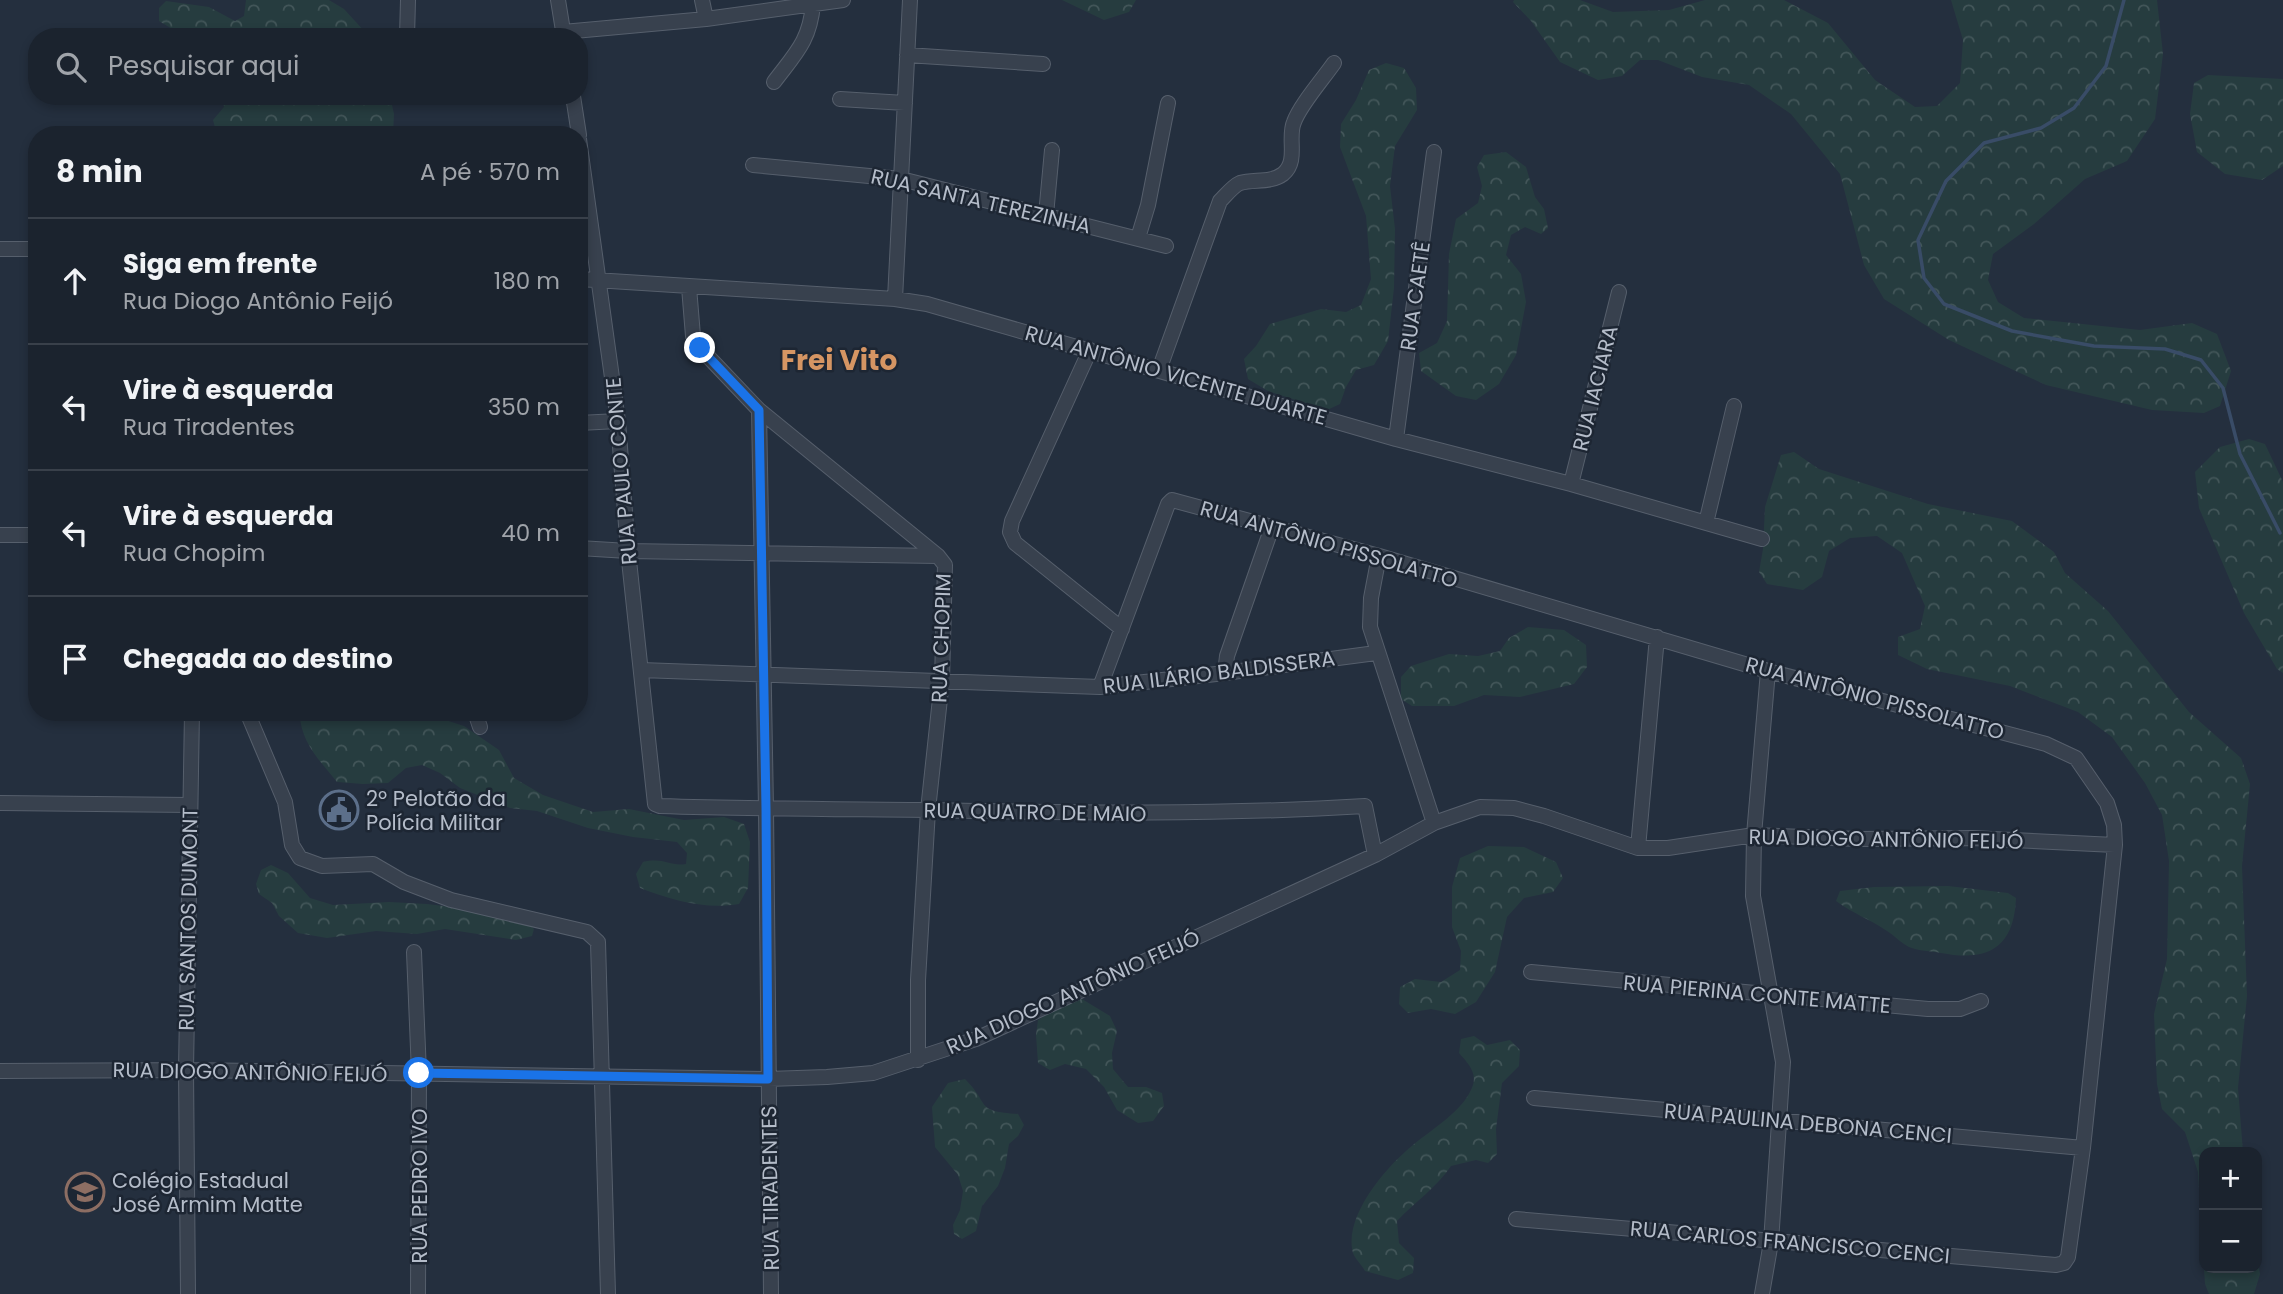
<!DOCTYPE html>
<html lang="pt">
<head>
<meta charset="utf-8">
<style>
	body { margin:0; font-family:Poppins,sans-serif; background:#282f3a; color:#f1f3f6 }
	.controls { position:absolute; right:21px; bottom:21px; display:grid; overflow:hidden; border-radius:14px; box-shadow:0 4px 10px #0003 }
	.controls button { width:63px; height:63px; display:grid; place-items:center; padding:0; border:0; border-bottom:2px solid #39404a; background:#1b232e; color:#f1f3f6; font:35px sans-serif }
	.stop { position:absolute; width:21px; height:21px; margin:-16px; border:5px solid #1a73e8; border-radius:50%; background:#fff }
	.stop.end { background:#1a73e8; border-color:#fff; box-shadow:0 2px 7px #0008 }
	.list { margin:0; padding:0; list-style:none }
	h2 { display:flex; justify-content:space-between; align-items:center; height:91px; margin:0; padding:0 28px; font-size:30px }
	h2 small { font-size:23px; font-weight:400; color:#a0a4aa }
	.list li { display:grid; grid-template-columns:46px 1fr auto; gap:21px; align-items:center; box-sizing:border-box; height:126px; padding:0 28px; border-top:2px solid #39404a }
	.list b { display:block; font-size:26px; white-space:nowrap }
	.list p { margin:0; font-size:23px; white-space:nowrap; color:#a0a4aa }
	.list em { font-size:23px; font-style:normal; color:#a0a4aa }
	.icon { flex:none; width:38px; height:38px; fill:none; stroke:currentColor; stroke-width:2; stroke-linecap:round; stroke-linejoin:round }
	.map { position:relative; flex:none; width:2283px; height:1294px; overflow:hidden }
	.search { position:absolute; background:#1b232e; box-shadow:0 4px 10px #0003; left:28px; top:28px; width:560px; height:77px; display:flex; align-items:center; gap:18px; box-sizing:border-box; padding:0 24px; border-radius:28px; color:#a0a4aa; font-size:26px }
	.panel { position:absolute; background:#1b232e; box-shadow:0 4px 10px #0003; left:28px; top:126px; width:560px; height:595px; border-radius:28px }
	.map>svg:first-child { display:block }
	.forest { fill:url(#forest-crowns) }
	.lines { fill:none; stroke-linecap:round; stroke-linejoin:round }
	.stream { stroke:#394c67; stroke-width:3.5 }
	.minor-casing { stroke:#565f6c; stroke-width:16 }
	.minor { stroke:#38414e; stroke-width:14 }
	.route { stroke:#1a73e8; stroke-width:9 }
	.labels { text-anchor:middle; dominant-baseline:central; stroke-width:5; stroke-linejoin:round; paint-order:stroke }
	.street-label { font-size:21px; fill:#b4bcc9; stroke:#1d2633 }
	.poi-label { font-size:21px; fill:#b4bcc9; stroke:#1d2633; text-anchor:start }
	.district-label { font-size:28px; font-weight:bold; fill:#d59563; stroke:#1d2633 }
</style>
</head>
<body>
<div class="map">
<svg width="2283" height="1294" viewBox="0 0 2283 1294">
	<defs>
		<pattern id="forest-crowns" width="20" height="18" patternUnits="userSpaceOnUse" patternTransform="scale(1.75)"><rect width="20" height="18" fill="#263c3f"/><path d="M2 6a3 3 0 1 1 6 0M12 15a3 3 0 1 1 6 0" fill="none" stroke="#435659"/></pattern>
	</defs>
	<rect width="100%" height="100%" fill="#242f3e"/>
	<!-- forest -->
	<path class="forest" d="M246,0H329L344,9L366,33L367,37H177L174,30L159,21V8L166,1L209,7L235,21L244,16Z
		M1062,0H1136L1129,12L1104,20Z
		M1514,0H1580L1613,12L1669,10L1705,0H1784L1828,23L1875,80L1915,107L1937,106L1960,83L1963,40L1951,0H2157L2163,54L2155,119L2127,161L2085,179L2034,224L1993,254L1988,280L1998,302L2024,318L2140,330L2192,323L2217,334L2231,371L2220,406L2204,413L2152,410L2046,385L1949,340L1884,299L1864,265L1840,174L1791,114L1749,85L1702,77L1658,60H1640L1622,76L1598,80L1560,62L1531,21L1513,2Z
		M1386,63L1404,68L1416,88L1417,110L1395,146L1390,186L1395,229L1394,288L1388,341L1374,365L1356,370L1346,387L1340,404L1327,410L1268,391L1248,379L1244,359L1256,346L1270,324L1321,309L1346,312L1361,305L1371,279L1366,216L1340,147L1341,124L1356,100L1369,70Z
		M2208,75L2283,79V166L2262,180L2225,174L2197,152L2190,114L2194,83Z
		M222,96H390L394,114L393,135H217L213,120L224,107Z
		M1506,152L1526,167L1535,197L1544,209L1548,228L1541,234L1525,227L1511,235L1506,255L1521,274L1526,302L1516,355L1499,384L1476,400L1456,396L1421,371L1419,353L1437,343L1447,321L1449,254L1456,219L1478,203L1482,186L1477,167L1484,155Z
		M2249,439L2265,444L2283,482V673L2277,669L2244,613L2199,508L2195,472L2220,447Z
		M1794,452L1819,469L1928,504L2012,521L2054,552L2065,573L2108,611L2189,712L2241,758L2250,784L2242,866L2247,996L2238,1088L2243,1152H2204V1268H2257V1258L2260,1274L2254,1294H2209L2205,1284L2198,1172L2185,1132L2162,1109L2157,1084L2154,1014L2167,959L2169,861L2162,815L2145,783L2112,737L2078,712L2010,686L1927,669L1898,655V637L1920,629L1925,606L1902,553L1877,536L1850,538L1829,551L1822,577L1803,590L1767,584L1759,572L1763,549L1765,507L1781,455Z
		M1528,627L1564,630L1586,645L1587,667L1574,684L1520,697L1484,695L1454,706H1412L1401,699V677L1411,666L1449,654L1478,656L1500,651L1509,638Z
		M300,712H437L442,719L464,726L499,750L514,778L543,795L593,812L629,809L684,820L724,817L744,824L750,842L748,888L739,904C706,910 671,900 640,888L636,874L643,862C664,857 670,867 686,864L687,853L677,842L633,837L588,828L537,811L510,808L460,788L440,773L422,765L406,768L388,783L363,784L337,782C320,761 299,740 300,712Z
		M1488,846L1524,847L1556,862L1563,878L1553,892L1524,898L1507,917L1495,972L1476,1002L1455,1014L1431,1009L1408,1013L1399,1004L1400,987L1415,979L1441,982L1460,970L1461,951L1452,927V887L1460,858Z
		M271,865L288,873L310,898L333,905L389,902L427,904L477,910L526,922L534,929L532,936L516,940L445,929L417,934L376,931L327,938L298,933L279,916L272,903L259,894L256,884L261,870Z
		M1948,886L2008,893L2016,898C2014,948 1988,962 1941,953C1931,951 1918,951 1909,947C1901,943 1895,936 1887,931C1871,920 1852,913 1836,901L1840,891L1874,887Z
		M1082,999L1110,1016L1117,1031L1112,1053L1113,1069L1128,1087H1146L1162,1093L1164,1106L1153,1121L1138,1123L1117,1110L1104,1087L1086,1069L1065,1064L1050,1070L1038,1063L1036,1035L1038,1020L1064,1004Z
		M1474,1036L1487,1045L1510,1040L1520,1050L1519,1066L1502,1083L1496,1129L1497,1154L1488,1163L1476,1160L1451,1166C1436,1188 1415,1202 1397,1221L1399,1243L1414,1258L1413,1273L1398,1280L1365,1271C1362,1265 1355,1259 1353,1253C1343,1216 1387,1166 1413,1145C1432,1129 1465,1110 1473,1085C1477,1072 1467,1062 1459,1053L1461,1039Z
		M965,1079C991,1105 974,1111 1018,1114L1024,1125L1018,1136L1009,1144L1005,1168L998,1186L982,1206L976,1231L962,1239L954,1234L953,1225L960,1210L963,1191L958,1175L935,1147L932,1107L948,1083Z"/>
	<g class="lines">
		<!-- stream -->
		<path class="stream" d="M2124,0L2106,66L2074,108L2041,128L1984,143L1946,181L1918,240L1924,278L1944,304L2012,331L2094,346L2165,349L2201,360L2223,388L2240,454L2280,533"/>
		<defs>
			<path id="minor" d="M558,0L564,37
				M702,0L706,19
				M563,32L706,19L843,0
				M407,37L408,0
				M907,55L1043,64
				M774,82C795,54 810,41 813,4
				M573,96L579,135
				M840,99L905,103
				M579,139L618,421L628,551L655,804L660,806C750,809 840,809 930,810C1075,813 1220,815 1365,806L1375,855
				M753,165L901,179L1166,246
				M1046,215L1052,150
				M1138,238L1148,205L1168,103
				M0,249H37
				M579,279L895,299L927,304L1396,439L1571,484L1762,539
				M689,287L693,336L700,348L759,410L938,556L945,565L942,680L928,810L918,980V1060
				M895,299L910,0
				M1090,350L1012,521L1010,532L1015,543L1122,629
				M1159,370L1220,201C1226,195 1233,186 1240,183C1254,179 1271,183 1283,174C1299,161 1287,138 1294,122C1300,105 1323,79 1334,63
				M759,410L766,809L771,1294
				M579,423L618,421
				M1396,439L1434,152
				M1571,484L1619,292
				M1706,523L1734,406
				M0,535H37
				M579,548L628,551L938,556
				M1379,556L1371,598L1370,627L1434,823
				M641,670L1100,687L1225,673L1376,653
				M1225,673L1227,656L1272,527
				M1100,687L1168,504L1172,500L1379,556L1768,671L2046,744L2076,758L2107,803L2114,825L2115,845L2083,1148L2068,1257L2064,1263L2056,1265L1516,1219
				M247,712L285,802L292,845L300,858L322,866L373,864L404,882L451,900L587,932L598,942L608,1294
				M475,712L480,727
				M0,803L190,805
				M1638,848L1657,637
				M414,952L419,1073L418,1294
				M1531,972L1928,1009H1960L1981,1001
				M0,1071L186,1070L768,1079L827,1077L873,1073L976,1039L1375,855L1434,823L1480,807L1514,808L1544,816L1638,848H1668L1754,835L1858,839L1972,838L2115,845
				M1534,1098L2083,1148
				M188,1294L186,1070L192,712
				M1762,1294L1771,1242L1783,1062L1753,896L1754,835L1768,671"/>
		</defs>
		<!-- minor casing -->
		<use href="#minor" class="minor-casing"/>
		<!-- minor -->
		<use href="#minor" class="minor"/>
	</g>
	<g class="lines">
		<!-- route -->
		<path class="route" d="M419,1073L768,1079L766,809L759,410L700,348"/>
	</g>
	<!-- icons -->
	<defs>
		<symbol id="civic-ring" viewBox="-11 -11 22 22"><circle r="9.5" fill="#1d2633" stroke="#5c6f8a" stroke-width="1.5"/><path d="M-.6-6.5H3V-4.5H.6V-3L4-1V1h2V6H-6V1h2V-1L-.6-3ZM-1.2 2.5V6h2.4V2.5Z" fill="#5c6f8a"/></symbol>
		<symbol id="school-ring" viewBox="-11 -11 22 22"><circle r="9.5" fill="#1d2633" stroke="#8d6e63" stroke-width="1.5"/><path d="M0-5L7-2L0 1L-7-2ZM-4 1L0 2.5L4 1V4Q0 6-4 4Z" fill="#8d6e63"/></symbol>
	</defs>
	<g fill-rule="evenodd">
		<use href="#civic-ring" x="317" y="788" width="44" height="44"/>
		<use href="#school-ring" x="63" y="1170" width="44" height="44"/>
	</g>
	<g class="labels">
		<!-- street labels -->
		<g class="street-label">
			<text transform="translate(981 201) rotate(13)">RUA SANTA TEREZINHA</text>
			<text transform="translate(1415 296) rotate(-82)">RUA CAETÊ</text>
			<text transform="translate(1176 375) rotate(16)">RUA ANTÔNIO VICENTE DUARTE</text>
			<text transform="translate(1595 388) rotate(-76)">RUA IACIARA</text>
			<text transform="translate(621 471) rotate(-95)">RUA PAULO CONTE</text>
			<text transform="translate(1329 544) rotate(16)">RUA ANTÔNIO PISSOLATTO</text>
			<text transform="translate(941 638) rotate(-88)">RUA CHOPIM</text>
			<text transform="translate(1219 672) rotate(-7)">RUA ILÁRIO BALDISSERA</text>
			<text transform="translate(1875 698) rotate(15)">RUA ANTÔNIO PISSOLATTO</text>
			<text transform="translate(1035 812) rotate(1)">RUA QUATRO DE MAIO</text>
			<text transform="translate(1886 839) rotate(1)">RUA DIOGO ANTÔNIO FEIJÓ</text>
			<text transform="translate(188 919) rotate(-89)">RUA SANTOS DUMONT</text>
			<text transform="translate(1073 992) rotate(-24)">RUA DIOGO ANTÔNIO FEIJÓ</text>
			<text transform="translate(1757 994) rotate(5)">RUA PIERINA CONTE MATTE</text>
			<text transform="translate(250 1072) rotate(1)">RUA DIOGO ANTÔNIO FEIJÓ</text>
			<text transform="translate(1808 1123) rotate(5)">RUA PAULINA DEBONA CENCI</text>
			<text transform="translate(419 1186) rotate(-90)">RUA PEDRO IVO</text>
			<text transform="translate(770 1188) rotate(-91)">RUA TIRADENTES</text>
			<text transform="translate(1790 1242) rotate(5)">RUA CARLOS FRANCISCO CENCI</text>
		</g>
		<!-- poi labels -->
		<g class="poi-label">
			<text x="366" y="798">2º Pelotão da<tspan x="366" dy="24">Polícia Militar</tspan></text>
			<text x="112" y="1180">Colégio Estadual<tspan x="112" dy="24">José Armim Matte</tspan></text>
		</g>
		<!-- district labels -->
		<g class="district-label">
			<text x="839" y="360">Frei Vito</text>
		</g>
	</g>
</svg>
<div class="controls">
<button>+</button>
<button>−</button>
</div>
<div class="stop" style="left:419px;top:1073px"></div>
<div class="stop end" style="left:700px;top:348px"></div>
<div class="search"><svg class="icon" aria-label="search" viewBox="0 0 24 24"><circle cx="10" cy="10" r="6"/><path d="M15 15l6 6"/></svg>Pesquisar aqui</div>
<section class="panel">
<h2>8 min<small>A pé · 570 m</small></h2>
<ul class="list">
<li><svg class="icon" aria-label="ahead" viewBox="0 0 24 24"><path d="M12 20V5M6 11l6-6 6 6"/></svg><div><b>Siga em frente</b><p>Rua Diogo Antônio Feijó</p></div><em>180 m</em></li>
<li><svg class="icon" aria-label="left" viewBox="0 0 24 24"><path d="M17 20v-9H6M10 6l-5 5 5 5"/></svg><div><b>Vire à esquerda</b><p>Rua Tiradentes</p></div><em>350 m</em></li>
<li><svg class="icon" aria-label="left" viewBox="0 0 24 24"><path d="M17 20v-9H6M10 6l-5 5 5 5"/></svg><div><b>Vire à esquerda</b><p>Rua Chopim</p></div><em>40 m</em></li>
<li><svg class="icon" aria-label="arrive" viewBox="0 0 24 24"><path d="M6 21V4h12l-3 4 3 4H6"/></svg><div><b>Chegada ao destino</b></div></li>
</ul>
</section>
</div>
</body>
</html>
